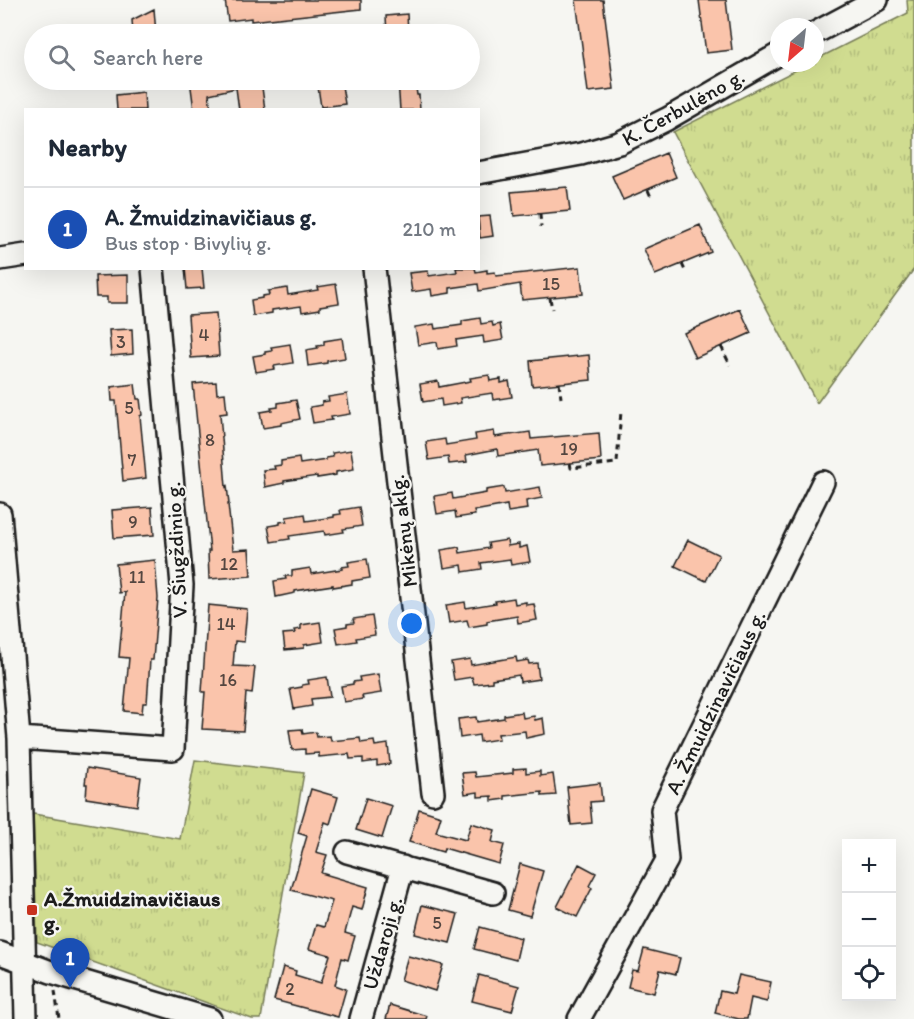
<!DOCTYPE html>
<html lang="en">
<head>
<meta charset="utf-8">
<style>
	body { margin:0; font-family:Itim,sans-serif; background:#f6f6f7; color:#1f2937 }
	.controls { position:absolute; right:18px; bottom:18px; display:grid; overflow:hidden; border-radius:0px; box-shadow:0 6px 24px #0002 }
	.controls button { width:54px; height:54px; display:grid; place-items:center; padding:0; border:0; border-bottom:2px solid #e0e1e3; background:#fff; color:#1f2937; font:30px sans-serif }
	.compass { position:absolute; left:770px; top:18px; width:54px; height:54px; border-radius:50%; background:#fff; box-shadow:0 6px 24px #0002; rotate:208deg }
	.you { position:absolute; left:412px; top:624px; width:21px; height:21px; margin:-15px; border:4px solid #fff; border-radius:50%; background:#1a73e8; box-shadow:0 0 0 9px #1a73e833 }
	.badge { display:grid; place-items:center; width:39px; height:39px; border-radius:50%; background:#c8321e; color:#fff; font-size:20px; font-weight:700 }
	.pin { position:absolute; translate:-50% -50px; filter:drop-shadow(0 2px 3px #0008) }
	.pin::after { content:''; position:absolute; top:32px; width:21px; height:18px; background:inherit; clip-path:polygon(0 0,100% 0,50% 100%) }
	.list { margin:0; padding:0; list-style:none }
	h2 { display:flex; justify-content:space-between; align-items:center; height:78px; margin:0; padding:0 24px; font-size:26px }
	h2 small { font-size:20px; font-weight:400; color:#747a83 }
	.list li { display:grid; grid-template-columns:39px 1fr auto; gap:18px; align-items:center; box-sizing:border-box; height:84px; padding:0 24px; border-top:2px solid #e0e1e3 }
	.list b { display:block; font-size:22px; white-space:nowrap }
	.list p { margin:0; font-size:20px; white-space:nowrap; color:#747a83 }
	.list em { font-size:20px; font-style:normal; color:#747a83 }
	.icon { flex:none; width:33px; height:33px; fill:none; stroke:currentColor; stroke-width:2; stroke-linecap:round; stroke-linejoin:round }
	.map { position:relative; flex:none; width:914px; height:1019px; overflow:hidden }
	.search { position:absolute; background:#fff; box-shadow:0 6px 24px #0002; left:24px; top:24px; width:456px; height:66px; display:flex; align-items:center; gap:15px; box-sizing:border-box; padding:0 21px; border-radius:33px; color:#747a83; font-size:22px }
	.panel { position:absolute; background:#fff; box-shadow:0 6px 24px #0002; left:24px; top:108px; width:456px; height:162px; border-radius:0px }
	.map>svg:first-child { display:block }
	.grass { fill:url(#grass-tufts); stroke:#767c56; stroke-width:1.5 }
	.building { fill:#fac4ab; stroke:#1c1c1c; stroke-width:1.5 }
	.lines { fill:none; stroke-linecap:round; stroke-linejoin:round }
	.minor-casing { stroke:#1c1c1c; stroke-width:26 }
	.path { stroke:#1c1c1c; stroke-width:3; stroke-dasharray:6 4.5; stroke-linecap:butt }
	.minor { stroke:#f6f6f2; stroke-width:21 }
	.poi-dot { fill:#c8321e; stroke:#f6f6f2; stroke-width:2 }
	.labels { text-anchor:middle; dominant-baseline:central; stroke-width:4.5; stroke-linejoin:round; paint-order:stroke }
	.number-label { font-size:18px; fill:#544640 }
	.street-label { font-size:21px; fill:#1c1c1c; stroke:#f6f6f2 }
	.poi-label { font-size:21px; font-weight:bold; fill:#1c1c1c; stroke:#f6f6f2; text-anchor:start }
</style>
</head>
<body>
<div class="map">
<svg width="914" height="1019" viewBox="0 0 914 1019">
	<defs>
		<pattern id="grass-tufts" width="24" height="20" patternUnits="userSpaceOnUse" patternTransform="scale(1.5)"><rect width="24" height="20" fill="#d0dc90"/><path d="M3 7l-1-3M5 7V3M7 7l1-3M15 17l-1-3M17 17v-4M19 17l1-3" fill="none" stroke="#b2bc7c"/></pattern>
	</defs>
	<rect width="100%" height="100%" fill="#f6f6f2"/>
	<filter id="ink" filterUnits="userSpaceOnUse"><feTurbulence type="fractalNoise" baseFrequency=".0167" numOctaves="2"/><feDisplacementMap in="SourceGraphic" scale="12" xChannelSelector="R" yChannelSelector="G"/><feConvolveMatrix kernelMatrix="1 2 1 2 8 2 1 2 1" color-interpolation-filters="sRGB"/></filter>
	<g filter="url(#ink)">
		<!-- grass -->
		<path class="grass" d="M907,0H914V269L817,403L673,132L810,63H815V60L908,13Z
			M195,760L304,773L261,1019H252L37,942L33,814L180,839Z"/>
		<!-- building -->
		<path class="building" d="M225,0H361V9L251,21V18L228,21Z
			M576,0H603L614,89L588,92Z
			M699,0H726L732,50L706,53Z
			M154,9L156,34H133L132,20Z
			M407,14L408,32L387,34L386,16Z
			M190,80H261L265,110H239L236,88L209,94L211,110H194Z
			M317,80H341L345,104L321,107Z
			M398,80H415L417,95H419L420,110H400Z
			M144,92L145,110H117L116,95Z
			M666,153L676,177L623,200L612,176Z
			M567,187L570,211L514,216L511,192Z
			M490,216L493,236L480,238L478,217Z
			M700,225L711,252L655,275L644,249Z
			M580,267L583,294L522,300L520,284L479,291L478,284L450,288V293L432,296L431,289L412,292L409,273L428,271L429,276L457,272L456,268H475L476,272L487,270V273L495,272L496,276Z
			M185,268H202L204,288L187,289Z
			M128,275V303H107V297H96L95,276Z
			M336,284L339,303L320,306V309L302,312L301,306L272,310V313L253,316L251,300L262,298V296L269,295L268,291L287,288L288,295L318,290L317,287Z
			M740,309L751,333L695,358L684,333Z
			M216,313L219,356L191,358L188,315Z
			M480,318L481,324L492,322L493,326L500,324L503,340L484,343L483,336L456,340L457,346L438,349L437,342L418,345L415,327L434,324L435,329L462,325V321Z
			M132,329L133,354L111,356L109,330Z
			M342,338L345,358L327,361V363L308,366L306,350L318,348L317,346L324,345V341Z
			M290,344L293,363L274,366L275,369L256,372L253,356L265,354V352L272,351L271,347Z
			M589,355L591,380L532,386L530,361Z
			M489,375L490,381L501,379V383L509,381L512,397L493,400L492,393L460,398L461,403L442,406L441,399L423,402L420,384L438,381L439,387L471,381L470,378Z
			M216,382L217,394L225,393L227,413L220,414L226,487L227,486L229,504H228L233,550L249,549L251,576L209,579L208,551H210L193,384Z
			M135,384L137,399H140L142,415L140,416L146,478L123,481L116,401H112L111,387Z
			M347,394L350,414L331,417L332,420L313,423L310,407L322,405V402L329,401L328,397Z
			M296,400L300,419L281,423V425L263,428L260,412L272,410L271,408L278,407V403Z
			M494,431L495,437L530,432L531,439L599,433L601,460L540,466L538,450L498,456L497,449L466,455L467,462L449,464L448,457L429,460L426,442L445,439L446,445L476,440L475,434Z
			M351,450L354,469L336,472V475L317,478V476L284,481V483L265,487L263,470L275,469L274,466L281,465V461L299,458L300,464L326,460V458L333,457L332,453Z
			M504,487L505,493L540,487L542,498L526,501L527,509L508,512L507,505L474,511L475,515L456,518L455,511L437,514L434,496L452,493L453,499L486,493V490Z
			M152,507L154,535L114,538L112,510Z
			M359,507L362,526L343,529L344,532L325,535L324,531L289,536L290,539L271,542L268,526L280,524V522L287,521L286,517L305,514L306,521L334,517V515L341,514L340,510Z
			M507,540L508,546L519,544V548L527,546L530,562L511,565L510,559L481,563L482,569L463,572L462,565L444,568L441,550L459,547L460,553L489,548L488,543Z
			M688,540L719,555L706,581L675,566Z
			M367,559L370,578L352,581V584L333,587V585L295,591V593L276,597L274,581L286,579L285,576H292V571L310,568L311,574L342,569V567L349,566L348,562Z
			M155,560L158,598L153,660H150L147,703H143L142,713L124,711L129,658L119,657L125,592L119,593L116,564Z
			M514,598L515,604L526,602V605L534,604L537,620L518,623L517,616L487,621V624L469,627L467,620L449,623L446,605L465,602L466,608L496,603L495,601Z
			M208,605L247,609L244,642L235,641L233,666L255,667L252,694L246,693L243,731L202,729L205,692H202Z
			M372,616L375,635L356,638L357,641L338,644L335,628L347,626V624L354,623L353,619Z
			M320,622L323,642L304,645V648L285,650L283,634L295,633L294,630L301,629V625Z
			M516,657L517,662L528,660L529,664L537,663L539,679L520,682L519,675L492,679V682L474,684L472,677L454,680L451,662L470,659L471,665Z
			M378,674L381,693L362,696L363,699L344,702L341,686L353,684V682L360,681L359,677Z
			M327,677L330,697L311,699L312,706L294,709L290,689L302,687V685L309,684L308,680Z
			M522,712L523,718L534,716L535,720L543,718L545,734L526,738L525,731L498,734L499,739L480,742L479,735L460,738L458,719L476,717L477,722L504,718V715Z
			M302,729L303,734L316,732L317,737L330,736L331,741L360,738L361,743L374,741L375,746L388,744L390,764L377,766V761L363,763V758L350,759L349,754L319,757V753L305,754V749L292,750L289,730Z
			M87,768L141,777L137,806L86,798L87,784H85Z
			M526,768V773L540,771V776L553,774L556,795L542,796V792L505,796V799L492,801V796L478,797V792L465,794L462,773L475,772L476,777L513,773V769Z
			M600,783L602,801L590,802L592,823L571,825L567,787Z
			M311,789L338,797L330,824L325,822L316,852L327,855L321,873L368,887L362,910L352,907L345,933L355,936L348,960L342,958L335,985L346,989L338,1017L274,1000L283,967L296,971L295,975L321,983L330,955L309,949L316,925L324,927L332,901L291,890L307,836L298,833Z
			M366,798L392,806L382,838L356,830Z
			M419,809L441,816L436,832L466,840L471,823L495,830L492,842L504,845L499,864L444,848L443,852L409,842Z
			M520,864L543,871L530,916L508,910Z
			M579,864L596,873L589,886L592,888L577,917L557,907Z
			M422,905L458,914L450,943L415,934Z
			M480,927L521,938L516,960L474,949Z
			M644,949L680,958L676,974L660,970L654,993L628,987L632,970L638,971Z
			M408,956L443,965L435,991L401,980Z
			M479,975L519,986L512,1011L472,1001Z
			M739,975L771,982L767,1002L751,998L747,1019H739L715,1013L720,991L734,994Z
			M390,1005L427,1016L426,1019H386Z"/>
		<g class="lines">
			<defs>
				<path id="minor" d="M815,33L877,0
					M478,173L581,154L619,143L667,119L779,54
					M0,259L26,255
					M374,268L433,793
					M0,514L19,738L26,1019
					M19,738L173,749L182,585L153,268
					M347,852L493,893
					M0,953L51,972L210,1019
					M361,1019L403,867
					M579,1019L667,860L662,810L823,482"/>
			</defs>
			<!-- minor casing -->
			<use href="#minor" class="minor-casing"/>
			<!-- path -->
			<path class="path" d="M648,190L651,197
				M540,214L541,227
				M682,264L686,273
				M550,298L552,309
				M721,346L730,365
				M559,383L561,398
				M570,463L571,468L617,463L621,411
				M55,991L59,1019"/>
			<!-- minor -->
			<use href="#minor" class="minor"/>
		</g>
	</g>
	<!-- markers -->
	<rect class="poi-dot" x="26" y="904" width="12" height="12" rx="3"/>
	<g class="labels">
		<!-- number labels -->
		<g class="number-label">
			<text x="551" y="284">15</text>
			<text x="204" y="335">4</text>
			<text x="121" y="342">3</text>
			<text x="129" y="408">5</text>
			<text x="210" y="440">8</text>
			<text x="569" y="449">19</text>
			<text x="132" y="460">7</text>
			<text x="133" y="522">9</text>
			<text x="229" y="564">12</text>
			<text x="137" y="577">11</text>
			<text x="226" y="624">14</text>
			<text x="228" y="680">16</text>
			<text x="437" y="923">5</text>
			<text x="290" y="989">2</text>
		</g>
		<!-- street labels -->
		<g class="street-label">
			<text transform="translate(683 107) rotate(-29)">K. Čerbulėno g.</text>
			<text transform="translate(403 531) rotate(-97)">Mikėnų aklg.</text>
			<text transform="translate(176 550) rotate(-93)">V. Šiugždinio g.</text>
			<text transform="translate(715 702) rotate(-64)">A. Žmuidzinavičiaus g.</text>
			<text transform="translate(382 943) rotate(-74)">Uždaroji g.</text>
		</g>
		<!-- poi labels -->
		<g class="poi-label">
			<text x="44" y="898">A.Žmuidzinavičiaus<tspan x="44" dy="24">g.</tspan></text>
		</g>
	</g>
</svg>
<div class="controls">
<button>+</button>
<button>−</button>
<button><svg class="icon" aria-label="locate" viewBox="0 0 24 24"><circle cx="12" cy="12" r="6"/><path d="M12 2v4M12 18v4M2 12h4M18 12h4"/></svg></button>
</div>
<svg class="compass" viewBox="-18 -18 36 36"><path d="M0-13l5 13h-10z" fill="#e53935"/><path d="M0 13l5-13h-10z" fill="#747a83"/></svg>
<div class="you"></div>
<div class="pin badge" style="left:70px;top:988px;background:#1a4fb4">1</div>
<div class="search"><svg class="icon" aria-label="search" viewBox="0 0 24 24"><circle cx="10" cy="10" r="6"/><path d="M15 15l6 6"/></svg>Search here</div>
<section class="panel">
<h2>Nearby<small></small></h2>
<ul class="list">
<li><span class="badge" style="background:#1a4fb4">1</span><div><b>A. Žmuidzinavičiaus g.</b><p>Bus stop · Bivylių g.</p></div><em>210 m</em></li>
</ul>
</section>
</div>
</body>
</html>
